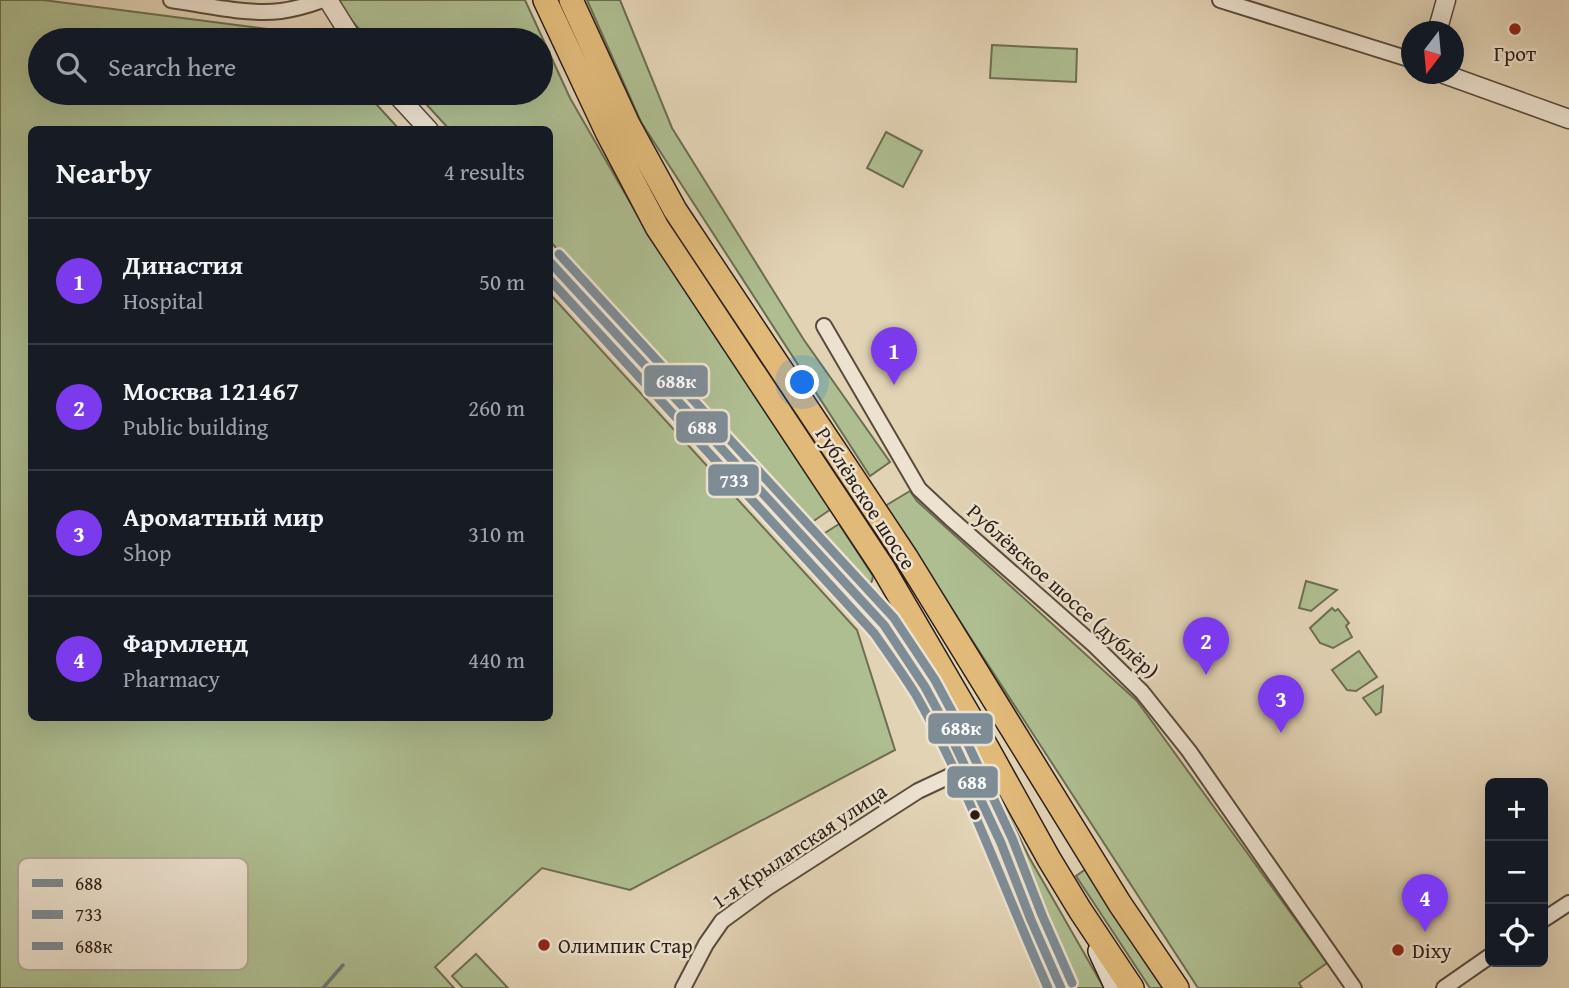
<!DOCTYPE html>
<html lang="en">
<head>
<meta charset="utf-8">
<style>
	body { margin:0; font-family:"Gentium Book Plus",serif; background:#242831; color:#f1f3f6 }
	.controls { position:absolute; right:21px; bottom:21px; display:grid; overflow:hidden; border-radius:10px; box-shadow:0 7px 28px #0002 }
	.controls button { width:63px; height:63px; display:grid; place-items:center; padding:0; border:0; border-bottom:2px solid #363941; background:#171b24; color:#f1f3f6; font:35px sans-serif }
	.compass { position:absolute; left:1401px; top:21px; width:63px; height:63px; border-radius:50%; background:#171b24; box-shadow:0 7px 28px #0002; rotate:196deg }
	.you { position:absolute; left:803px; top:383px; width:24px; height:24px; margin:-18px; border:5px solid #fff; border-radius:50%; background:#1a73e8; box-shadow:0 0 0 10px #1a73e833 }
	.badge { display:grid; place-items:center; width:46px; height:46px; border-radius:50%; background:#7c3aed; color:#fff; font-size:23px; font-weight:700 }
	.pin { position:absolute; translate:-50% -58px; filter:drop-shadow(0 2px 4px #0008) }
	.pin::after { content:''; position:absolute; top:37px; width:24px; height:21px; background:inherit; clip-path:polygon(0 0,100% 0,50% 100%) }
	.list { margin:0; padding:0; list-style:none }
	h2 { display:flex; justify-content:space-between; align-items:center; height:91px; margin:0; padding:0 28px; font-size:30px }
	h2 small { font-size:23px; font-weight:400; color:#9ea1a6 }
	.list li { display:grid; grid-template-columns:46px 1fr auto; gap:21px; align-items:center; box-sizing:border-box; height:126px; padding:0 28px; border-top:2px solid #363941 }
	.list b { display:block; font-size:26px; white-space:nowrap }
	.list p { margin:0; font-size:23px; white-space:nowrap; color:#9ea1a6 }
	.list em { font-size:23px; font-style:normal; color:#9ea1a6 }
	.icon { flex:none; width:38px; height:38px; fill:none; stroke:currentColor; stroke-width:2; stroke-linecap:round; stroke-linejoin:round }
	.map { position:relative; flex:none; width:1569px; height:988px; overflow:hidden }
	.search { position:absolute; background:#171b24; box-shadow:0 7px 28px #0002; left:28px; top:28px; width:525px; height:77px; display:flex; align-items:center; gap:18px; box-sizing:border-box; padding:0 24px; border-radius:38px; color:#9ea1a6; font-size:26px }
	.panel { position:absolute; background:#171b24; box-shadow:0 7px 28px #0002; left:28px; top:126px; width:525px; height:595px; border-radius:10px }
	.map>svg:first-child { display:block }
	.green { fill:#aebe91; stroke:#6d6e53; stroke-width:2 }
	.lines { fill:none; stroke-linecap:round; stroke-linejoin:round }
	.stream { stroke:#6b7a74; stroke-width:3.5 }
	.minor-casing { stroke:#5a4c3d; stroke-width:18 }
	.tertiary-casing { stroke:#5a4c3d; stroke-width:21 }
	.secondary-casing { stroke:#2c1f15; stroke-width:24 }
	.primary-casing { stroke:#2c1f15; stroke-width:26 }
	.minor { stroke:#ece2cf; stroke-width:14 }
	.tertiary { stroke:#ece2cf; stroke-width:18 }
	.secondary { stroke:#ece2cf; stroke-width:21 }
	.primary { stroke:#e1ba7a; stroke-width:23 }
	.bus-1-casing { stroke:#ece2cf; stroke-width:14 }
	.bus-2-casing { stroke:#ece2cf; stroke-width:14 }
	.bus-3-casing { stroke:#ece2cf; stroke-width:14 }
	.bus-1 { stroke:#7e8c96; stroke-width:9 }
	.bus-2 { stroke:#7e8c96; stroke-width:9 }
	.bus-3 { stroke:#7e8c96; stroke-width:9 }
	.poi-dot { fill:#8f2418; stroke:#ece2cf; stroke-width:2.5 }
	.bus-dot { fill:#2c1f15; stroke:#ece2cf; stroke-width:2.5 }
	.labels { text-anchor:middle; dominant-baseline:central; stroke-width:5; stroke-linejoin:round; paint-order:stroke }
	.poi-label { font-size:21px; fill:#2c1f15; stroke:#ece2cf; text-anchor:start }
	.street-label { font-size:21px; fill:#2c1f15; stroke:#ece2cf }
	.key { fill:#ece2cf; stroke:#b2a897; stroke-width:2 }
	.key-label { font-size:19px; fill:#2c1f15 }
	.line-badge { stroke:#ece2cf; stroke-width:2.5 }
	.badge-label { font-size:19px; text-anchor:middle; font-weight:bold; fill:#fff }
</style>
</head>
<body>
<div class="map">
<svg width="1569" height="988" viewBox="0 0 1569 988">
	<rect width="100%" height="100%" fill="#e2d3b5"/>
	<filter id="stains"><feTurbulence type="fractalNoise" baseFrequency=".00286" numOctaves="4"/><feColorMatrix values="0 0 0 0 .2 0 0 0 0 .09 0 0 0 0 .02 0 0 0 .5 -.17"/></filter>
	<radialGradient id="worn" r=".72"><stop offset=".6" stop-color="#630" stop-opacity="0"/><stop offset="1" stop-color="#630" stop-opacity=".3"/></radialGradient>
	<!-- green -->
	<path class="green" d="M0,0H43L313,35L318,40H40V93H366L399,129L32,130V718H550V294L857,630L895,750L630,890L542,868L435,967L454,988H0Z
		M336,0H525L570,98L639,218L831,509L805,527L550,241V130L449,129L416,93H541V40H369L337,4Z
		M587,0H620L672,128L804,340L890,462L870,476L641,122Z
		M992,45L1077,49L1076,82L990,78Z
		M886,132L922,151L903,187L867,168Z
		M910,491L917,501L1137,701L1327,963L1299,983L1302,988H1198L885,506Z
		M839,524L873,576L872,581L869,585H863L817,538Z
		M1306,581L1337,590L1311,611L1299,608Z
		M1332,608L1335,611L1338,609L1349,623L1346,626L1352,637L1333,648L1320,643L1310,628Z
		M1359,651L1377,677L1356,691L1347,690L1332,670Z
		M1383,686L1381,712L1376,715L1363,698Z
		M960,725L964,726L1029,857L1104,988H1076L1037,907L1017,847Z
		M1086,869L1166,988H1150L1076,876Z
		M476,954L508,988H463L452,976Z"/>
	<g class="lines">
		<!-- stream -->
		<path class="stream" d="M323,988L343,965"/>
		<defs>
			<path id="minor" d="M171,0C205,5 246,15 281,11C296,9 309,5 323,0
				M1220,0L1412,60
				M824,326L919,489L950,518L1094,645L1142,692L1189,751L1354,988
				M1543,920L1569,903
				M683,988L706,944L722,921L767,888L918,791L967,768
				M1444,988L1490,956"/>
			<path id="tertiary" d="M328,0L353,40
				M1437,32L1446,0
				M1444,74L1569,119
				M395,93L429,130
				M550,262L884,625L925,687L946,726L1001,843L1031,920L1061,988"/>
			<path id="secondary" d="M1099,951L1116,988"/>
			<path id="primary" d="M545,0L608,134L657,227L883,568L970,717L1049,859L1080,910L1132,988
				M571,0L628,124L675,210L906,557L1120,904L1177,988"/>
		</defs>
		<!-- minor casing -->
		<use href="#minor" class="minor-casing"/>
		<!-- tertiary casing -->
		<use href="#tertiary" class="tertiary-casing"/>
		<!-- secondary casing -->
		<use href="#secondary" class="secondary-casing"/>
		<!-- primary casing -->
		<use href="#primary" class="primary-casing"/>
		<!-- minor -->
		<use href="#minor" class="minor"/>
		<!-- tertiary -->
		<use href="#tertiary" class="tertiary"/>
		<!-- secondary -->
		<use href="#secondary" class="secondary"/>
		<!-- primary -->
		<use href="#primary" class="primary"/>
		<defs>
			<path id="bus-1" d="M550,262L884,625L925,687L946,726L1001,843L1031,920L1061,988"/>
			<path id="bus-2" d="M550,280L874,633C888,653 903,674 916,695C969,788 1004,890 1048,988"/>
			<path id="bus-3" d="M559,254L894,618L935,680L957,721L1012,838L1042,915L1072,983"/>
		</defs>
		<!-- bus-1 casing -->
		<use href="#bus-1" class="bus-1-casing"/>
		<!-- bus-2 casing -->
		<use href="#bus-2" class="bus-2-casing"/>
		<!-- bus-3 casing -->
		<use href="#bus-3" class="bus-3-casing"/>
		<!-- bus-1 -->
		<use href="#bus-1" class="bus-1"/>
		<!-- bus-2 -->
		<use href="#bus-2" class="bus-2"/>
		<!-- bus-3 -->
		<use href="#bus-3" class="bus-3"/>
	</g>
	<!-- markers -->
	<g class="poi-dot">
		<circle cx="1515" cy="29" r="7"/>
		<circle cx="544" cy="945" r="7"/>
		<circle cx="1398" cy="950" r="7"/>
	</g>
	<circle class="bus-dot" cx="975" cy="815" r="6"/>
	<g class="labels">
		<!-- poi labels -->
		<g class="poi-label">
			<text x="1515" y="53" text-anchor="middle">Грот</text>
			<text x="558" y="945">Олимпик Стар</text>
			<text x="1412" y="950">Dixy</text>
		</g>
		<!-- street labels -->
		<g class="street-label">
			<text transform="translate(866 498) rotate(57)">Рублёвское шоссе</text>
			<text transform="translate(1063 591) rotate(42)">Рублёвское шоссе (дублёр)</text>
			<text transform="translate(799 846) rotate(-34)">1-я Крылатская улица</text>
		</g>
	</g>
	<!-- legend -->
	<rect x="18" y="858" width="230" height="112" rx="10" class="key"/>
	<rect x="32" y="879" width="31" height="8" fill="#7e8c96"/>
	<rect x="32" y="910" width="31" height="9" fill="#7e8c96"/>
	<rect x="32" y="942" width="31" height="8" fill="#7e8c96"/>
	<g class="key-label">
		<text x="75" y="890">688</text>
		<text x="75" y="921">733</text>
		<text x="75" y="953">688к</text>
	</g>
	<g class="line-badge">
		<rect x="643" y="364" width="66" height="34" rx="7" fill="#7e8c96"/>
		<rect x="675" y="410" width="54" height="34" rx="7" fill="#7e8c96"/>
		<rect x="707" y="463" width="53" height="34" rx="7" fill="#7e8c96"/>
		<rect x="927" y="712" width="67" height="33" rx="7" fill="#7e8c96"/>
		<rect x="946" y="765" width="53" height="34" rx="7" fill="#7e8c96"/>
	</g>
	<g class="badge-label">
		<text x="676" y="388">688к</text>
		<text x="702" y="434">688</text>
		<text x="734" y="487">733</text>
		<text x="961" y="735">688к</text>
		<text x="972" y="789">688</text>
	</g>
	<rect width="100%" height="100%" filter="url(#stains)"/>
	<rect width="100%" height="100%" fill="url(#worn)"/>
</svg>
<div class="controls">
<button>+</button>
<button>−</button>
<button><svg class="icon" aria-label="locate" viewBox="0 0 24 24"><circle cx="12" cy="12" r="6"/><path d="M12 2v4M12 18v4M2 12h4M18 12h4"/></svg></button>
</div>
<svg class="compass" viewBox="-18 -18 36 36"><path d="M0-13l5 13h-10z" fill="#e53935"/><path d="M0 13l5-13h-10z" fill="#9ea1a6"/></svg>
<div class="you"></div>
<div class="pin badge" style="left:894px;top:385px">1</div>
<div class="pin badge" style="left:1206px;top:675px">2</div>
<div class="pin badge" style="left:1281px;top:733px">3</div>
<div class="pin badge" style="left:1425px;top:932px">4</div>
<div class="search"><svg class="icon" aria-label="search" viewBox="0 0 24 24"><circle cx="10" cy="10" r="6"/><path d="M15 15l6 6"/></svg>Search here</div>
<section class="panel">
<h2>Nearby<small>4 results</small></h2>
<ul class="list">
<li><span class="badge">1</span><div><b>Династия</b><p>Hospital</p></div><em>50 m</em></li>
<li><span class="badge">2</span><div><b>Москва 121467</b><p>Public building</p></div><em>260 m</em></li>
<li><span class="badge">3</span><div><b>Ароматный мир</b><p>Shop</p></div><em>310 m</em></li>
<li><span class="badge">4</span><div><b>Фармленд</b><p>Pharmacy</p></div><em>440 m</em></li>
</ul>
</section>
</div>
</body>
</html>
